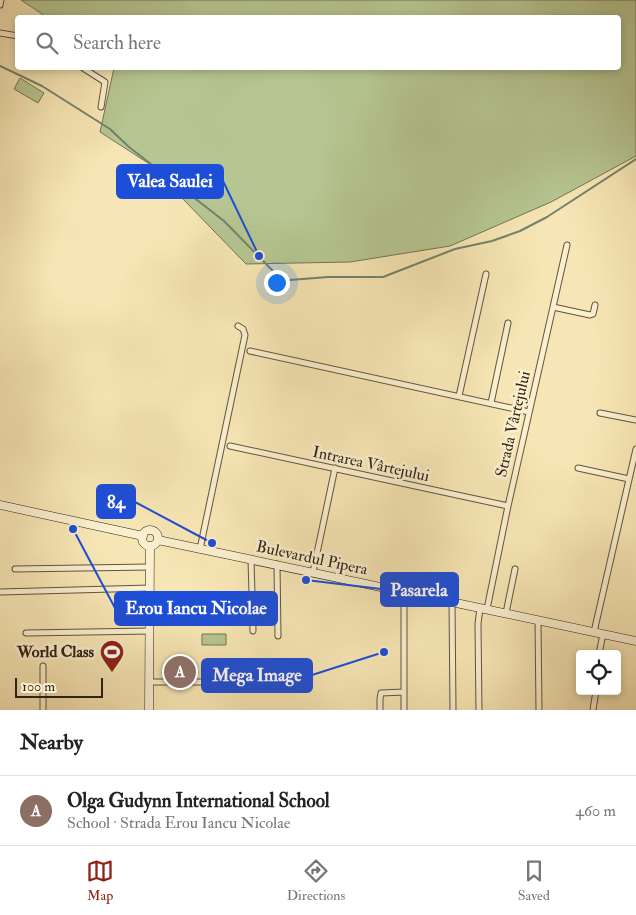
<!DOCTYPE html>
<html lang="en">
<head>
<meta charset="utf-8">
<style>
	body { margin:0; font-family:"IM FELL Double Pica",serif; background:#f6f6f6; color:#222 }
	.controls { position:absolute; right:15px; bottom:15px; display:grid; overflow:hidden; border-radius:5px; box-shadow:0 2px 8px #0003 }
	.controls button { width:45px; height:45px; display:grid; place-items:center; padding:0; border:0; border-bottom:1px solid #e0e0e0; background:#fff; color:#222; font:25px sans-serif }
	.scale { position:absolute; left:15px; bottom:12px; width:88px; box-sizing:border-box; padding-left:5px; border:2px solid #312414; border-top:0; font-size:14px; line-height:18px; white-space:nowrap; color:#312414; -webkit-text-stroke:4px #faefcf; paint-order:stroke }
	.you { position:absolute; left:276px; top:282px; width:18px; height:18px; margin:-12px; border:4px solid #fff; border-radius:50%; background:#1a73e8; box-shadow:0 0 0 8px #1a73e833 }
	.badge { display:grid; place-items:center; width:32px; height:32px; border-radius:50%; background:#8f2418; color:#fff; font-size:16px; font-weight:700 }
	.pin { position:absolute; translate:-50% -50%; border:2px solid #fff; box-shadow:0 1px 5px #0006 }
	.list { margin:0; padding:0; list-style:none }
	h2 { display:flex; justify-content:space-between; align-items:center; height:65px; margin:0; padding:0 20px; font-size:21px }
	h2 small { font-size:16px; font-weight:400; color:#767676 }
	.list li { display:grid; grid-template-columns:32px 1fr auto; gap:15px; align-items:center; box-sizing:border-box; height:70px; padding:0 20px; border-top:1px solid #e0e0e0 }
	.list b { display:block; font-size:19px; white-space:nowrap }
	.list p { margin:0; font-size:16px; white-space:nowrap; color:#767676 }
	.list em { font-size:16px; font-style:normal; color:#767676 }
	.icon { flex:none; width:28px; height:28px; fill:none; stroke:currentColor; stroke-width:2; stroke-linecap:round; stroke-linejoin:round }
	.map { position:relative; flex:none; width:636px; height:710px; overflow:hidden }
	.search { position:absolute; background:#fff; box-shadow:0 2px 8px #0003; left:15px; right:15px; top:15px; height:55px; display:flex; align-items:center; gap:12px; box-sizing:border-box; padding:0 18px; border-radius:5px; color:#767676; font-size:19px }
	.sheet { height:135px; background:#fff }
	nav { display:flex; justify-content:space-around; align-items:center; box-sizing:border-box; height:70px; border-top:1px solid #e0e0e0; background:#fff; font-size:14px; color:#767676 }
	nav a { display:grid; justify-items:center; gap:2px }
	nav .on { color:#8f2418 }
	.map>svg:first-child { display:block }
	.green { fill:#b6c692; stroke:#747553 }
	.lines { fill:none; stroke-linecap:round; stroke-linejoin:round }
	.stream { stroke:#72826d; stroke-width:2 }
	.street-casing { stroke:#62543c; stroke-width:7 }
	.secondary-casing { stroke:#312414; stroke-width:9 }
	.street { stroke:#faefcf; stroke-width:5 }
	.secondary { stroke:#faefcf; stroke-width:8 }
	.labels { text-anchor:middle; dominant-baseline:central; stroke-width:5; stroke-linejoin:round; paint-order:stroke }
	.street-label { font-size:16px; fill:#312414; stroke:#faefcf }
	.poi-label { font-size:16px; font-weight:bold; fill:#312414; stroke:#faefcf; text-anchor:end }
	.leader { fill:none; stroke:#1d4ed8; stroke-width:2 }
	.callout-dot { fill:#1d4ed8; stroke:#faefcf; stroke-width:2 }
	.callout { fill:#1d4ed8; stroke:#1d4ed8; stroke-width:2 }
	.callout-label { font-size:18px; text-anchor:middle; font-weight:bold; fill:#fff }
</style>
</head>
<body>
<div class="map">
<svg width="636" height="710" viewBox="0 0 636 710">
	<rect width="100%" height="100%" fill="#f7e6b5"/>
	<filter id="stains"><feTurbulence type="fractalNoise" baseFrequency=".004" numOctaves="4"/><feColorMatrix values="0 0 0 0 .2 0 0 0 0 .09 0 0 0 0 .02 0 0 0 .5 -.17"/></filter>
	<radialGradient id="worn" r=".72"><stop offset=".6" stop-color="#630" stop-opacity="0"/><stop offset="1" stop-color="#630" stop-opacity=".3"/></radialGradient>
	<!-- green -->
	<path class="green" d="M21,0H636V156L551,202L450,246L350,262L246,264L148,163L100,132L114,68H618V18H48Z
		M20,78L44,93L38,103L14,89Z
		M202,634H226V645H202Z"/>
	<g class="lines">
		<!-- stream -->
		<path class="stream" d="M0,66L42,86L110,129L129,147L224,221L273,271L283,278L290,280L328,277H383L455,249L492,241L520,231L547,217L636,159"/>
		<defs>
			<path id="street" d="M0,5L1,0
				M0,33L18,36
				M83,68L105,82L101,107
				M553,307L590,315L593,314L595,305
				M250,351L529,412
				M459,396L486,274
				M491,403L508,323
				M600,413L636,420
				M230,446L508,506
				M578,468L629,479
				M200,549L245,335L243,329L238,326
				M251,559L253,631
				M277,564L278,636
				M15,569L150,567
				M313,572L335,468
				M404,591V710
				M0,592L150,588
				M452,602L453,710
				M487,609L508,506L567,245
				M506,613L515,569
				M538,620L539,710
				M594,632L636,449
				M26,633L150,631
				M599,654L603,634
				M43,666V710
				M150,682H291
				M380,710V699L381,693L404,692
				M479,710L478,624L480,608
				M593,710L596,691"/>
			<path id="secondary" d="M0,505L143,536
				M142 538a8 8 0 1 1 16 0a8 8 0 1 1-16 0Z
				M158,540L636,641
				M149,710L150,546"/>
		</defs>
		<!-- street casing -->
		<use href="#street" class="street-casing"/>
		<!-- secondary casing -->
		<use href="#secondary" class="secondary-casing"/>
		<!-- street -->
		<use href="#street" class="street"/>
		<!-- secondary -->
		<use href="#secondary" class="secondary"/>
	</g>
	<!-- icons -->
	<defs>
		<symbol id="stadium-pin" viewBox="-11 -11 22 30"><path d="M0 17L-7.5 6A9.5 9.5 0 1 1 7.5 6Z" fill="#8f2418" stroke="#faefcf"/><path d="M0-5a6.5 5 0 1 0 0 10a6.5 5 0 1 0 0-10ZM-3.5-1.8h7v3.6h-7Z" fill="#fff"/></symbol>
	</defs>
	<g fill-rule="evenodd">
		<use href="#stadium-pin" x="98" y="638" width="28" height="38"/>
	</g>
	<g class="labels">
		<!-- street labels -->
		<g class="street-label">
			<text transform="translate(513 424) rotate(-77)">Strada Vârtejului</text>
			<text transform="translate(371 464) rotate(12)">Intrarea Vârtejului</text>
			<text transform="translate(312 558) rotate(12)">Bulevardul Pipera</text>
		</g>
		<!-- poi labels -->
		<g class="poi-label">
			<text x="94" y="652">World Class</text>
		</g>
	</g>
	<!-- callouts -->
	<path class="leader" d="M259 256L223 181M212 543L135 502M306 580L381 589M73 529L115 608M384 652L312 675"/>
	<g class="callout-dot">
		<circle cx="259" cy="256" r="5"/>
		<circle cx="212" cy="543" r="5"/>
		<circle cx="306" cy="580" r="5"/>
		<circle cx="73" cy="529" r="5"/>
		<circle cx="384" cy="652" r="5"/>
	</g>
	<g class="callout">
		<rect x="117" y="165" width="106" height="33" rx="5"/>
		<rect x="97" y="485" width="38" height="33" rx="5"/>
		<rect x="381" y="573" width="77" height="33" rx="5"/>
		<rect x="115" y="592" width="162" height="33" rx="5"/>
		<rect x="202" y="659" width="110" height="33" rx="5"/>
	</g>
	<g class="callout-label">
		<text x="170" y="187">Valea Saulei</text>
		<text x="116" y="508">84</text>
		<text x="419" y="596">Pasarela</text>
		<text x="196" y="614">Erou Iancu Nicolae</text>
		<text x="257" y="681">Mega Image</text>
	</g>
	<rect width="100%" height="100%" filter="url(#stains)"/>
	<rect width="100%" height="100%" fill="url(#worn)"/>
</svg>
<div class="controls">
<button><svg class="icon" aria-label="locate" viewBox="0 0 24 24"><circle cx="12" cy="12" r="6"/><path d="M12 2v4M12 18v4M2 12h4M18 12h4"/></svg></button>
</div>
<div class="scale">100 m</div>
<div class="you"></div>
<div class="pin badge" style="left:180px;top:672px;background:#8d6e63">A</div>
<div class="search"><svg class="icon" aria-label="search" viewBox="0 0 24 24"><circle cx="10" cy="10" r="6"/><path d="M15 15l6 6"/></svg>Search here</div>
</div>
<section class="sheet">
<h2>Nearby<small></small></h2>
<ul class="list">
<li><span class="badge" style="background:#8d6e63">A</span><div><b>Olga Gudynn International School</b><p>School · Strada Erou Iancu Nicolae</p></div><em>460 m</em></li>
</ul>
</section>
<nav>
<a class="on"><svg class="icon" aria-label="map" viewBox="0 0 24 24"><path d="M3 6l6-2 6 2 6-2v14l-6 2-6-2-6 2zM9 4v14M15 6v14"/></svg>Map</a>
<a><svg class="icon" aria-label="directions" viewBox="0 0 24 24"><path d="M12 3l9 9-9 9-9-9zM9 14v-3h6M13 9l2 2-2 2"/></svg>Directions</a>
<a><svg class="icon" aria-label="saved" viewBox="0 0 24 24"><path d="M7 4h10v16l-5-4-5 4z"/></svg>Saved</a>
</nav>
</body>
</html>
